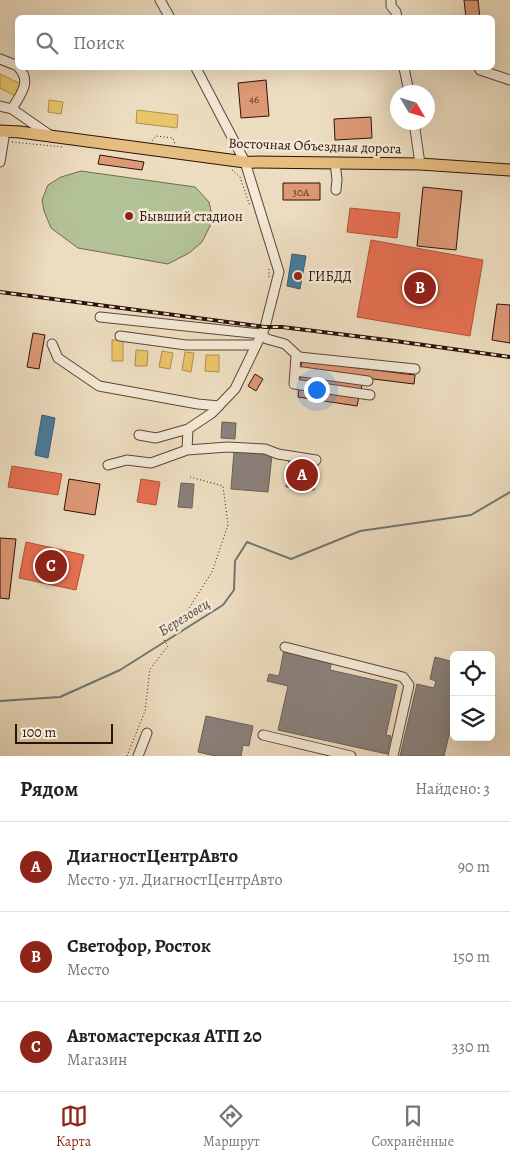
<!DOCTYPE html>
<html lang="ru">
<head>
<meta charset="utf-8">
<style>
	body { margin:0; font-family:Alegreya,serif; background:#f2f2f2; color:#222 }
	.controls { position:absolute; right:15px; bottom:15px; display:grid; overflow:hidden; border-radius:8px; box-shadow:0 5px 20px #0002 }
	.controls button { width:45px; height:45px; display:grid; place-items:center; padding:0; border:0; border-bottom:1px solid #e0e0e0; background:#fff; color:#222; font:25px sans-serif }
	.compass { position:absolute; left:390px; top:85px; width:45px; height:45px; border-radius:50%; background:#fff; box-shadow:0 5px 20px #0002; rotate:128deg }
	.scale { position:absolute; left:15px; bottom:12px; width:98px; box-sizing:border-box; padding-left:5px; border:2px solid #2d1208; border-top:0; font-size:14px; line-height:18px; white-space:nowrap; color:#2d1208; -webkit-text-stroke:4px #f3e9d6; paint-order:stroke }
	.you { position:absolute; left:316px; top:389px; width:18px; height:18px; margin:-12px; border:4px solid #fff; border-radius:50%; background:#1a73e8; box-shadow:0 0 0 8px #1a73e833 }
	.badge { display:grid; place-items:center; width:32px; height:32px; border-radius:50%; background:#8f2418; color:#fff; font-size:16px; font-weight:700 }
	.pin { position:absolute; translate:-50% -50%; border:2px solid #fff; box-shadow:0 1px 5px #0006 }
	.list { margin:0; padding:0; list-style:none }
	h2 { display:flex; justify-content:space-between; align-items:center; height:65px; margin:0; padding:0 20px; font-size:21px }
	h2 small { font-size:16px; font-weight:400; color:#767676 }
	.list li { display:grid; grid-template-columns:32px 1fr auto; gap:15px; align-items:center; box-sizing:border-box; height:90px; padding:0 20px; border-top:1px solid #e0e0e0 }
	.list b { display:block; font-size:19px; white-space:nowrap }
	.list p { margin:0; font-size:16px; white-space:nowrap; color:#767676 }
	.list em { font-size:16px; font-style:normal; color:#767676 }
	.icon { flex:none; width:28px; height:28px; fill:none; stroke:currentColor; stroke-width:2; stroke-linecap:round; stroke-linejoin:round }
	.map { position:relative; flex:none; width:510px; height:756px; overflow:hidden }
	.search { position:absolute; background:#fff; box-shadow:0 5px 20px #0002; left:15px; right:15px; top:15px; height:55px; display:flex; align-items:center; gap:12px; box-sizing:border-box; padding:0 18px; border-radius:8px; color:#767676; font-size:19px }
	.sheet { height:335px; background:#fff }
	nav { display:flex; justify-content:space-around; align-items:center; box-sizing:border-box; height:70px; border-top:1px solid #e0e0e0; background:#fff; font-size:14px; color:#767676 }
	nav a { display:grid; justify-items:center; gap:2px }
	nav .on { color:#8f2418 }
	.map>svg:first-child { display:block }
	.green { fill:#b3c296; stroke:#706a4f }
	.homes { fill:#e9c46a; stroke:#b18f4d }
	.shops { fill:#e76f51; stroke:#af533b }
	.public { fill:#457b9d; stroke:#3e5c70 }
	.industry { fill:#8a817c; stroke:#6e6059 }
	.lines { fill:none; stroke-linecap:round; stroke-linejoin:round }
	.stream { stroke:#6f7773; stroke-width:2 }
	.building { fill:#dd9876; stroke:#2d1208 }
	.minor-casing { stroke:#5d4536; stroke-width:11 }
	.major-casing { stroke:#2d1208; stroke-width:13 }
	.path { stroke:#2d1208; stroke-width:1; stroke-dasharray:1 2.5; stroke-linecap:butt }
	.minor { stroke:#f3e9d6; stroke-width:9 }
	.major { stroke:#e6be80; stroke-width:11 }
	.rail-casing { stroke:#2d1208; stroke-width:4 }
	.rail { stroke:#f3e9d6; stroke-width:2; stroke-dasharray:5.5; stroke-linecap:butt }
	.poi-dot { fill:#8f2418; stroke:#f3e9d6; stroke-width:2 }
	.labels { text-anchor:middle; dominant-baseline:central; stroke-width:5; stroke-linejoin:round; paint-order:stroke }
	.number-label { font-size:11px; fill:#593424 }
	.street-label { font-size:14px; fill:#2d1208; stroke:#f3e9d6 }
	.poi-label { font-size:14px; fill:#2d1208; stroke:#f3e9d6; text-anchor:start }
	.water-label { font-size:15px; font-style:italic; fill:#544d47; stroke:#f3e9d6 }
</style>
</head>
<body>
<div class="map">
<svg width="510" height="756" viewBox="0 0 510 756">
	<rect width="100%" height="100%" fill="#edddc0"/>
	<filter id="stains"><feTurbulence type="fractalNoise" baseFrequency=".004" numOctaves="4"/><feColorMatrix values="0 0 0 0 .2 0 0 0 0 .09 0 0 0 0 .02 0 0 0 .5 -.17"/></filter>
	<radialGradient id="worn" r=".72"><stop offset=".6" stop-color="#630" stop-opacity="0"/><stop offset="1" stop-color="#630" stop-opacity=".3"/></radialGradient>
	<!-- green -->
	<path class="green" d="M81,171L195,187L209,202L213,220L202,242L189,253L168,264L78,248L51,228L44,211L42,200L48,185L61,177Z"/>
	<!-- homes -->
	<path class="homes" d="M0,74L21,84L15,96L0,88Z
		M49,100L63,102L61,114L48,112Z
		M137,110L178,115L177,128L136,123Z
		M112,340H123V361H112Z
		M136,350L148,351L147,366H135Z
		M162,351L173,353L170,369L159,367Z
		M185,352L194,353L191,372L182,370Z
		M206,355H219V372L205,371Z"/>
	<!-- shops -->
	<path class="shops" d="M350,208L400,213L397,238L347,232Z
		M371,240L483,260L470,336L357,317Z
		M12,466L62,474L58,495L8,487Z
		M141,479L160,482L156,505L137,502Z
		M26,542L84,555L76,590L19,578Z"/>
	<!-- public -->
	<path class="public" d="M292,254L306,256L300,289L287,286Z
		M42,415L55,418L48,458L35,455Z"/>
	<!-- industry -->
	<path class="industry" d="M222,422L236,423L235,439L221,438Z
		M234,451L272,455L268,492L231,489Z
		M289,459L318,463L314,490L286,487Z
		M181,483L194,484L192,508L178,507Z
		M284,650L332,660L330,670L397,685L386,735L391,736L387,754L278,730L288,686L267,681L269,674L279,676Z
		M435,657L454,662L452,673L454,674V714L444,756H400L417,684L434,688L436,681L430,679Z
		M206,716L253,726L249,746L243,745L241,756H215L198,752Z"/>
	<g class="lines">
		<!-- stream -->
		<path class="stream" d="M0,701L60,697L120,670L223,605L234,590L235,561L247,542L291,559L360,531L471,515L510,492"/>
	</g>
	<!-- building -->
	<path class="building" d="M464,0H478L480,18H466Z
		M266,80L269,116L241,118L238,83Z
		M371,117L372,138L335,140L334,119Z
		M100,155L144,162L142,170L98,164Z
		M283,183H320V200H283Z
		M423,187L462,191L456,250L417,246Z
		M497,304L510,305V343L492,340Z
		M33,333L45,335L39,369L27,367Z
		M302,361L415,375L414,384L300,370Z
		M301,373L362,382L361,391L299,382Z
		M255,374L263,379L256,391L248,386Z
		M299,388L359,397L357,406L298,397Z
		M69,479L100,484L95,515L64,510Z
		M0,538L16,539L9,599L0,598Z"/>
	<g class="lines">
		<defs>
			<path id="minor" d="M160,0L170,18
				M391,0V6L396,12L397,18
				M0,59L18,66
				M19,68C32,82 20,95 12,109L51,136
				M404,68L409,92
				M479,68L480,70L510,80
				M0,106L12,109
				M414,122L420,164
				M0,162L5,131
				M335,163L337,179L336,190
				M100,317L261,334L267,339L285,344L299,357L415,369
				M120,336L186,345H256
				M52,344L58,358L99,386L198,404L219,406
				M296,355L295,371L368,381
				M295,371L294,384L370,395
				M139,435L156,438L188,429
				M187,450L228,447L265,449L278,454L316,460
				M108,465L127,460L151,463L187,450L188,429L212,413L235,389L265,327L279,272L245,162L196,68
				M285,647L403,677L409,685L393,756
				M263,735L351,756
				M138,756L147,733"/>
			<path id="major" d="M0,131L20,132L245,162L420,164L510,170"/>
		</defs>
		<!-- minor casing -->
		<use href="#minor" class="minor-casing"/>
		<!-- major casing -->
		<use href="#major" class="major-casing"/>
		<!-- path -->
		<path class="path" d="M152,141L156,136L173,138L175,144
			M12,142L63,147
			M232,170L240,177L250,206
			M269,277V269
			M127,756L145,711L150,669L168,646L162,636L180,622L212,572L228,525L223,486L190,477"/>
		<!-- minor -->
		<use href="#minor" class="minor"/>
		<!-- major -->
		<use href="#major" class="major"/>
		<defs>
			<path id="rail" d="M0,292L265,327H282L395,341L510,357"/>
		</defs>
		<!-- rail casing -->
		<use href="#rail" class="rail-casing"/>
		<!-- rail -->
		<use href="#rail" class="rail"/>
	</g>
	<!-- markers -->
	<g class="poi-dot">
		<circle cx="129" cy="216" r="5"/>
		<circle cx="298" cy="276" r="5"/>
	</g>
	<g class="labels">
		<!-- number labels -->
		<g class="number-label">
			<text x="254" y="99">46</text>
			<text x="301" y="192">30А</text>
		</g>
		<!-- street labels -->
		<g class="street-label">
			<text transform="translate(315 146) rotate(2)">Восточная Объездная дорога</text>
		</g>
		<!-- poi labels -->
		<g class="poi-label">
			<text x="139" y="216">Бывший стадион</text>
			<text x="308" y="276">ГИБДД</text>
		</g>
		<!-- water labels -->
		<g class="water-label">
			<text transform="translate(184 617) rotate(-32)">Березовец</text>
		</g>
	</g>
	<rect width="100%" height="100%" filter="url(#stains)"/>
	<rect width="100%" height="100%" fill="url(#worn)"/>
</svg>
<div class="controls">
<button><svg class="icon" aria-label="locate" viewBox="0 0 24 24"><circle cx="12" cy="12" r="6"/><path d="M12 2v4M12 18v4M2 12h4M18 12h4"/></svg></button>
<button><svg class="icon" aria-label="layers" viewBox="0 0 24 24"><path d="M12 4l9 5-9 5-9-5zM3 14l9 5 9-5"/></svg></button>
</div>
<svg class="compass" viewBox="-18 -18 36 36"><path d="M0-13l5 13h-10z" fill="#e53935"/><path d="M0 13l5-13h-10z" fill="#767676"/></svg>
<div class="scale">100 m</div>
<div class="you"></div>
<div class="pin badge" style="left:302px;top:475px">A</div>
<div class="pin badge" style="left:420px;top:288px">B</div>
<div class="pin badge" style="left:51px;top:566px">C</div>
<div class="search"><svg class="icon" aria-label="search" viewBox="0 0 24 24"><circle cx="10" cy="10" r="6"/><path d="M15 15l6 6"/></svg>Поиск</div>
</div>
<section class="sheet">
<h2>Рядом<small>Найдено: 3</small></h2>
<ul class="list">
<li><span class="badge">A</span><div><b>ДиагностЦентрАвто</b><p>Место · ул. ДиагностЦентрАвто</p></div><em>90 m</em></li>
<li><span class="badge">B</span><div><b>Светофор, Росток</b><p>Место</p></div><em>150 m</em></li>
<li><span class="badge">C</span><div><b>Автомастерская АТП 20</b><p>Магазин</p></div><em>330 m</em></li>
</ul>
</section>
<nav>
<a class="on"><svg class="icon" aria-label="map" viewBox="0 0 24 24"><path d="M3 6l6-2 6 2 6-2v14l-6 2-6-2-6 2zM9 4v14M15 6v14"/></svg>Карта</a>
<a><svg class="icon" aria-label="directions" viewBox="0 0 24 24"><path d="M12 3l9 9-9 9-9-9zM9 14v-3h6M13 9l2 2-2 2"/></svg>Маршрут</a>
<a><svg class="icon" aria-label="saved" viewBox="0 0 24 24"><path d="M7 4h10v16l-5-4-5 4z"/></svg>Сохранённые</a>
</nav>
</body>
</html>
